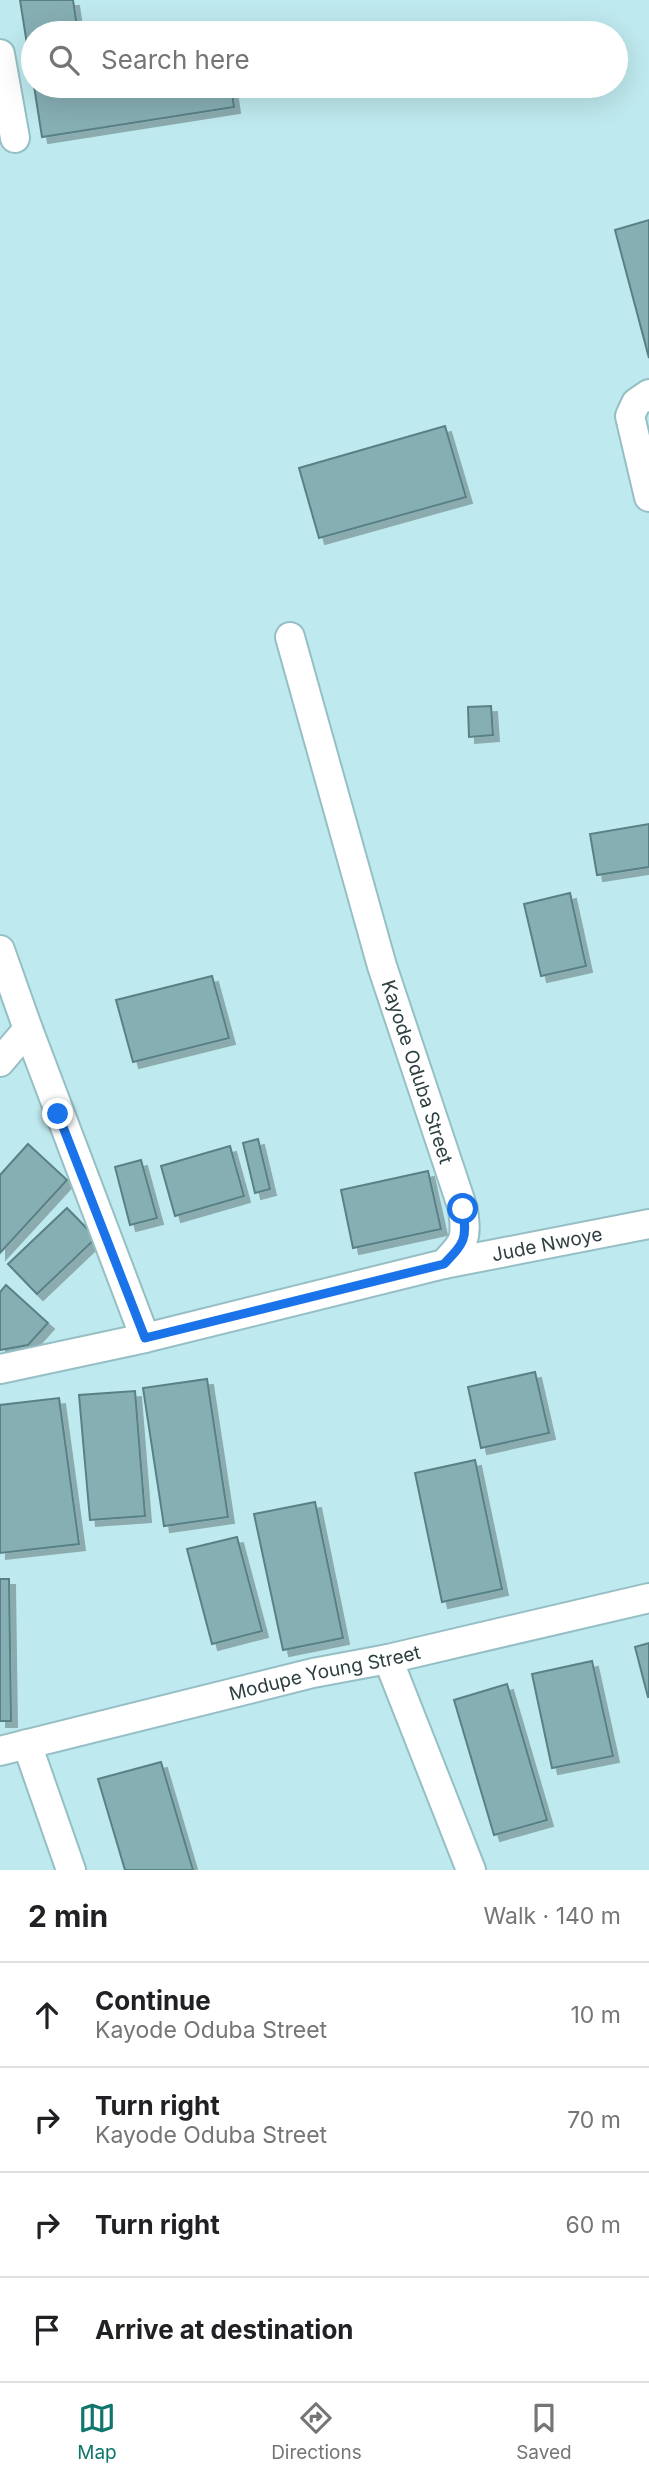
<!DOCTYPE html>
<html lang="en">
<head>
<meta charset="utf-8">
<style>
	body { margin:0; font-family:Inter,sans-serif; background:#f6f6f6; color:#202124 }
	.stop { position:absolute; width:21px; height:21px; margin:-16px; border:5px solid #1a73e8; border-radius:50%; background:#fff }
	.stop.end { background:#1a73e8; border-color:#fff; box-shadow:0 2px 7px #0008 }
	.list { margin:0; padding:0; list-style:none }
	h2 { display:flex; justify-content:space-between; align-items:center; height:91px; margin:0; padding:0 28px; font-size:30px }
	h2 small { font-size:23px; font-weight:400; color:#757577 }
	.list li { display:grid; grid-template-columns:46px 1fr auto; gap:21px; align-items:center; box-sizing:border-box; height:105px; padding:0 28px; border-top:2px solid #e0e0e0 }
	.list b { display:block; font-size:26px; white-space:nowrap }
	.list p { margin:0; font-size:23px; white-space:nowrap; color:#757577 }
	.list em { font-size:23px; font-style:normal; color:#757577 }
	.icon { flex:none; width:38px; height:38px; fill:none; stroke:currentColor; stroke-width:2; stroke-linecap:round; stroke-linejoin:round }
	.map { position:relative; flex:none; width:649px; height:1870px; overflow:hidden }
	.search { position:absolute; background:#fff; box-shadow:0 7px 28px #0002; left:21px; right:21px; top:21px; height:77px; display:flex; align-items:center; gap:18px; box-sizing:border-box; padding:0 24px; border-radius:38px; color:#757577; font-size:26px }
	.sheet { height:511px; background:#fff }
	nav { display:flex; justify-content:space-around; align-items:center; box-sizing:border-box; height:98px; border-top:2px solid #e0e0e0; background:#fff; font-size:19px; color:#757577 }
	nav a { display:grid; justify-items:center; gap:4px }
	nav .on { color:#0f766e }
	.map>svg:first-child { display:block }
	.building { fill:#86afb4; stroke:#598186; stroke-width:2; filter:url(#shadow) }
	.lines { fill:none; stroke-linecap:round; stroke-linejoin:round }
	.street-casing { stroke:#95bfc4; stroke-width:32 }
	.street { stroke:#fff; stroke-width:28 }
	.route { stroke:#1a73e8; stroke-width:9 }
	.labels { text-anchor:middle; dominant-baseline:central; stroke-width:5; stroke-linejoin:round; paint-order:stroke }
	.street-label { font-size:19px; fill:#2e3f41; stroke:#fff }
</style>
</head>
<body>
<div class="map">
<svg width="649" height="1870" viewBox="0 0 649 1870">
	<defs>
		<filter id="shadow"><feDropShadow dx="6" dy="6" stdDeviation="0" flood-color="#0004"/></filter>
	</defs>
	<rect width="100%" height="100%" fill="#bee9ee"/>
	<!-- building -->
	<path class="building" d="M20,0H73L78,33H33V82Z
		M34,86H87L88,95L147,86H231L234,107L42,137Z
		M649,220V358L615,230Z
		M445,426L466,497L319,538L299,468Z
		M491,706L493,735L469,737L468,707Z
		M649,824V867L597,875L590,834Z
		M570,893L586,966L541,976L524,904Z
		M212,976L229,1038L133,1062L116,1000Z
		M258,1139L270,1189L255,1193L243,1143Z
		M28,1144L67,1180L0,1253V1175Z
		M230,1146L244,1196L175,1216L161,1166Z
		M141,1160L157,1218L130,1225L115,1167Z
		M428,1171L441,1229L353,1248L341,1190Z
		M67,1208L96,1238L37,1294L8,1264Z
		M6,1285L48,1323L28,1345L0,1350V1292Z
		M535,1372L549,1433L481,1448L468,1387Z
		M207,1379L228,1517L164,1526L143,1388Z
		M135,1391L145,1516L90,1520L79,1395Z
		M59,1398L79,1544L0,1553V1405Z
		M475,1460L502,1589L442,1602L415,1473Z
		M315,1502L343,1638L283,1650L254,1514Z
		M237,1537L262,1631L212,1644L187,1549Z
		M0,1579H9L11,1721H0Z
		M649,1643V1697H648L635,1647Z
		M592,1661L613,1756L552,1768L532,1674Z
		M507,1684L547,1820L494,1835L454,1700Z
		M161,1762L193,1870H125L98,1779Z"/>
	<g class="lines">
		<defs>
			<g id="street">
				<path d="M0,54L15,138"/>
				<path d="M649,394L636,403L630,416L649,497"/>
				<path d="M0,950L28,1029"/>
				<path d="M0,1062L28,1029L145,1338"/>
				<path id="s1" d="M444,1264L649,1224"/>
				<path d="M0,1369L145,1338L444,1264C465,1242 467,1240 463,1209L382,966L290,637"/>
				<path d="M388,1659L471,1870"/>
				<path d="M27,1744L71,1870"/>
				<path id="s2" d="M0,1751L313,1673L388,1659L649,1598"/>
			</g>
		</defs>
		<!-- street casing -->
		<use href="#street" class="street-casing"/>
		<!-- street -->
		<use href="#street" class="street"/>
	</g>
	<g class="lines">
		<!-- route -->
		<path class="route" d="M58,1114L145,1338L444,1264C465,1242 467,1240 463,1209"/>
	</g>
	<g class="labels">
		<!-- street labels -->
		<g class="street-label">
			<text transform="translate(417 1072) rotate(72)">Kayode Oduba Street</text>
			<text stroke="none"><textPath href="#s1" startOffset="105">Jude Nwoye</textPath></text>
			<text stroke="none"><textPath href="#s2" startOffset="334">Modupe Young Street</textPath></text>
		</g>
	</g>
</svg>
<div class="stop" style="left:463px;top:1209px"></div>
<div class="stop end" style="left:58px;top:1114px"></div>
<div class="search"><svg class="icon" aria-label="search" viewBox="0 0 24 24"><circle cx="10" cy="10" r="6"/><path d="M15 15l6 6"/></svg>Search here</div>
</div>
<section class="sheet">
<h2>2 min<small>Walk · 140 m</small></h2>
<ul class="list">
<li><svg class="icon" aria-label="ahead" viewBox="0 0 24 24"><path d="M12 20V5M6 11l6-6 6 6"/></svg><div><b>Continue</b><p>Kayode Oduba Street</p></div><em>10 m</em></li>
<li><svg class="icon" aria-label="right" viewBox="0 0 24 24"><path d="M7 20v-9h11M14 6l5 5-5 5"/></svg><div><b>Turn right</b><p>Kayode Oduba Street</p></div><em>70 m</em></li>
<li><svg class="icon" aria-label="right" viewBox="0 0 24 24"><path d="M7 20v-9h11M14 6l5 5-5 5"/></svg><div><b>Turn right</b></div><em>60 m</em></li>
<li><svg class="icon" aria-label="arrive" viewBox="0 0 24 24"><path d="M6 21V4h12l-3 4 3 4H6"/></svg><div><b>Arrive at destination</b></div></li>
</ul>
</section>
<nav>
<a class="on"><svg class="icon" aria-label="map" viewBox="0 0 24 24"><path d="M3 6l6-2 6 2 6-2v14l-6 2-6-2-6 2zM9 4v14M15 6v14"/></svg>Map</a>
<a><svg class="icon" aria-label="directions" viewBox="0 0 24 24"><path d="M12 3l9 9-9 9-9-9zM9 14v-3h6M13 9l2 2-2 2"/></svg>Directions</a>
<a><svg class="icon" aria-label="saved" viewBox="0 0 24 24"><path d="M7 4h10v16l-5-4-5 4z"/></svg>Saved</a>
</nav>
</body>
</html>
